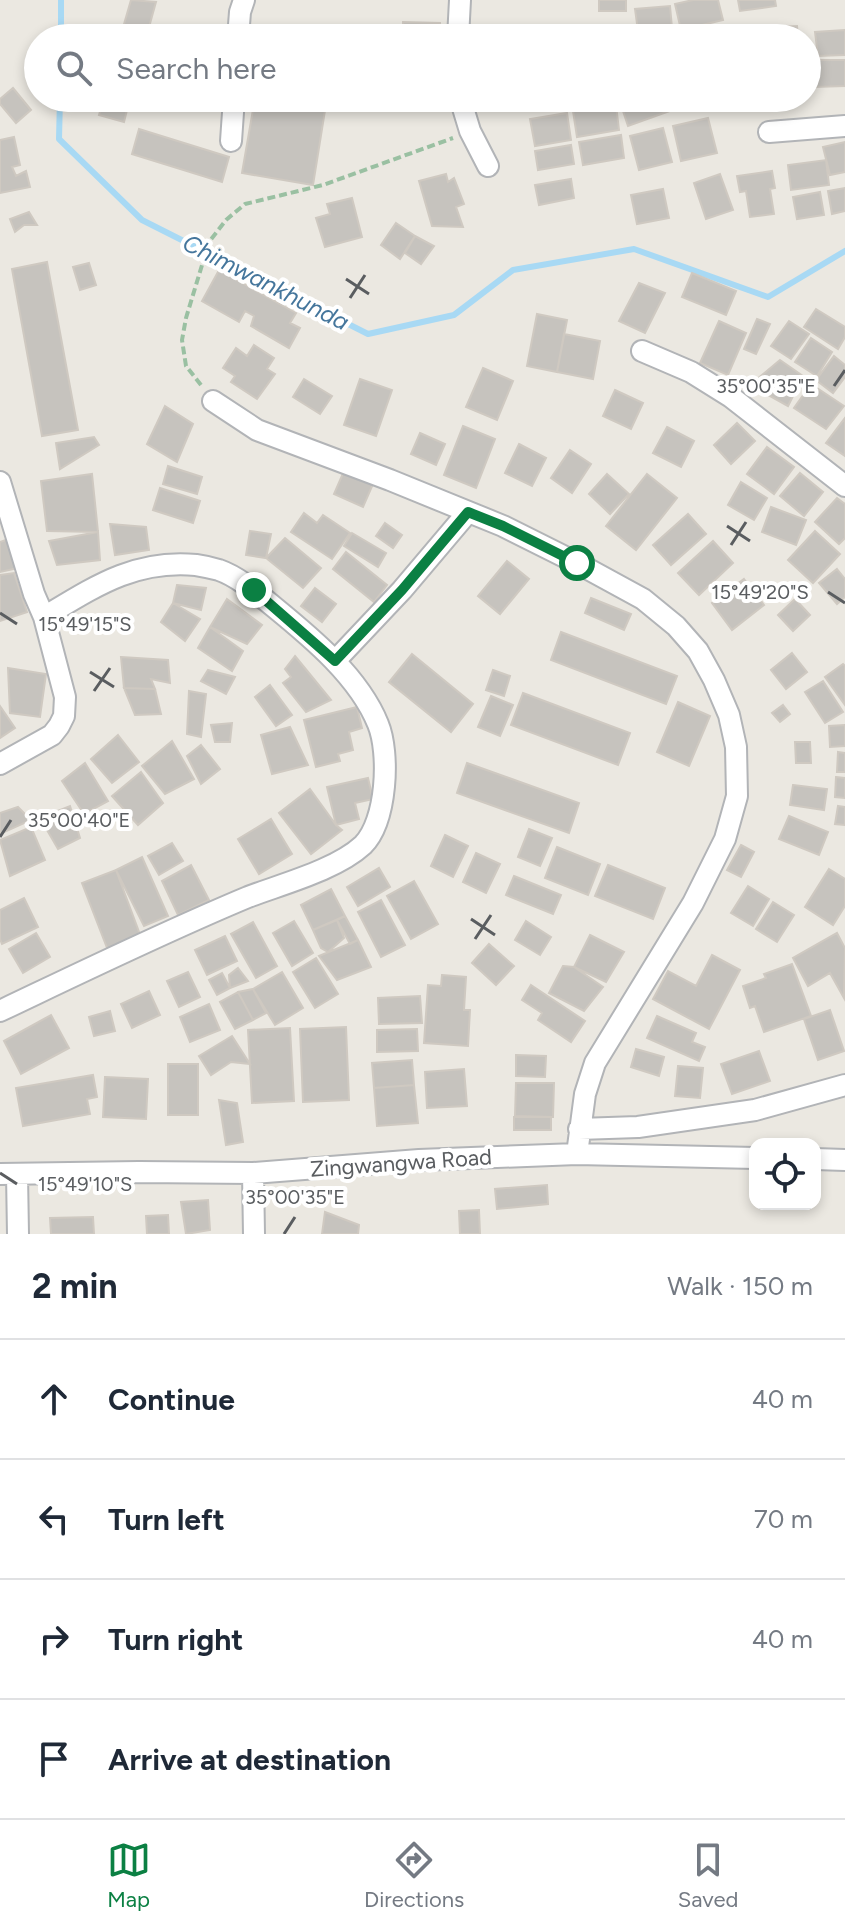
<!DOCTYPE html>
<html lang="en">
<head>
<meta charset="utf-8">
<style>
	body { margin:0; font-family:Figtree,sans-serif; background:#f6f6f7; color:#1f2937 }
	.controls { position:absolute; right:24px; bottom:24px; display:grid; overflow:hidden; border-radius:16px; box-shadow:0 4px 12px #0003 }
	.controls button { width:72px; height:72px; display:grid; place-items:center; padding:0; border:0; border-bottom:2px solid #e0e1e3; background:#fff; color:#1f2937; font:40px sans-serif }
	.stop { position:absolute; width:24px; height:24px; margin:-18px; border:6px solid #0b8043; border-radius:50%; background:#fff }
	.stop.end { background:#0b8043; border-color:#fff; box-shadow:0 2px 8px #0008 }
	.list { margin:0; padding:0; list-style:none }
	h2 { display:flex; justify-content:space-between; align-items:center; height:104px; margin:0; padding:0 32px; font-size:34px }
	h2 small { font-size:26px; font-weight:400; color:#747a83 }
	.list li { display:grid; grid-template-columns:52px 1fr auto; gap:24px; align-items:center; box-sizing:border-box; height:120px; padding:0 32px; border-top:2px solid #e0e1e3 }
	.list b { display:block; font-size:30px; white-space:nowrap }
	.list em { font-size:26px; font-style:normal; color:#747a83 }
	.icon { flex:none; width:44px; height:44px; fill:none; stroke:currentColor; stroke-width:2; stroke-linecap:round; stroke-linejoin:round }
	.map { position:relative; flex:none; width:845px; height:1234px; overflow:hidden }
	.search { position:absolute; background:#fff; box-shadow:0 4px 12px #0003; left:24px; right:24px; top:24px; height:88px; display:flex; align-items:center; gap:20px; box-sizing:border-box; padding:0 28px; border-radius:44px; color:#747a83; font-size:30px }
	.sheet { height:584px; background:#fff }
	nav { display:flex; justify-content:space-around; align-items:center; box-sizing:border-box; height:112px; border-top:2px solid #e0e1e3; background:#fff; font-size:22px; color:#747a83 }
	nav a { display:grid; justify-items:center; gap:4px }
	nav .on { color:#0b8043 }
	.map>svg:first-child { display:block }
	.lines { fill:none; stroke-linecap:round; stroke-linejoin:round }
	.stream { stroke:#a8d9f4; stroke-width:6 }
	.building { fill:#c6c3be; stroke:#cfc9c1; stroke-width:2 }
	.minor-casing { stroke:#b2b4b7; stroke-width:24 }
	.path { stroke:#9ac0a2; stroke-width:4; stroke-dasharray:8 4; stroke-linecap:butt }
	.minor { stroke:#fff; stroke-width:20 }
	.route { stroke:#0b8043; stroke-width:10 }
	.ticks { fill:none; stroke:#5a5d60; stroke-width:3 }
	.labels { text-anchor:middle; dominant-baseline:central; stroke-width:8; stroke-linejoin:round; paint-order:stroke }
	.street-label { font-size:22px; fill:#5a5d60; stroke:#fff }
	.water-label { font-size:24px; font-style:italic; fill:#45769c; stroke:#fff }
	.ticks-label { font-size:20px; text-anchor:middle; fill:#5a5d60; stroke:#fff; stroke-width:8; stroke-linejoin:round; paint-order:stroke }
</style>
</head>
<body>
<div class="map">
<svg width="845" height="1234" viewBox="0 0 845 1234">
	<rect width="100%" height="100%" fill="#ebe8e1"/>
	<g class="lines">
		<!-- stream -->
		<path class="stream" d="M61,38V0
			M60,98L59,139L142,220L368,334L454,315L513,270L634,249L768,297L845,251"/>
	</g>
	<!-- building -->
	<path class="building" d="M131,0L156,2L146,38H120Z
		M599,0H626V11H599Z
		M693,0H718L723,20L681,30L675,4Z
		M738,0H775L776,6L740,11Z
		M670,6L672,28L638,31L635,9Z
		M403,22L440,23V38H403Z
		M600,25L601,38H576V26Z
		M797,26L798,38H739V29Z
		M845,30V55L818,56L815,32Z
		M815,60H845V86L815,87Z
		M13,88L31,110L16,123L0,104V99Z
		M104,98H130L124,122L99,115Z
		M255,98H327L313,185L242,173Z
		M623,98H672L675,109L628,126L619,99Z
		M694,98H724L697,108Z
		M616,105L619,130L577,137L573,111Z
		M567,113L571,140L535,146L530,119Z
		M708,118L717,153L681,161L673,126Z
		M663,128L672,162L639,170L630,136Z
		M139,129L229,157L222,182L132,154Z
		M621,135L624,158L583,165L579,142Z
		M14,137L20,165L12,167L16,176L26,171L30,187L0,193V140Z
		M845,142V172L830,175L823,147Z
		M571,145L574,164L538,170L535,151Z
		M826,160L829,185L791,190L788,165Z
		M772,171L775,188L770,189L774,214L750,217L746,191L740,192L737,176Z
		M446,174L448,182L454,178L464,204L456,207L463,227L432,226L419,181Z
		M720,174L733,210L706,219L694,183Z
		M571,179L574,198L539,205L535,185Z
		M845,188V211L832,214L828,191Z
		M663,189L669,218L637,224L631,195Z
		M820,192L824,215L797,219L793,197Z
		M352,198L362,237L325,247L316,218L330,214L327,204Z
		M29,212L37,225H24L15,232L10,219Z
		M396,223L415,236L400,259L381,245Z
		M415,236L434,246L421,264L405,253Z
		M47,262L78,430L42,436L12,269Z
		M89,263L96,285L80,290L73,267Z
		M219,270L296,313L290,323L300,328L289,348L251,326L254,316L245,311L239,322L202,301Z
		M692,273L736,291L726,315L682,297Z
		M639,283L665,293L645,333L619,321Z
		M816,309L845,327V337L838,349L804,327Z
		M537,314L567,320L557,372L527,366Z
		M757,319L770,324L756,354L744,349Z
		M719,321L746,333L728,375L700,363Z
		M789,321L809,334L791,359L771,346Z
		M564,334L600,341L593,379L557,372Z
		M811,338L832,352L817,376L795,362Z
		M254,345L274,358L267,369L275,374L257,399L231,382L235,376L223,368L236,348L247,356Z
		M834,356L845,365V377L833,393L816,380Z
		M780,360L803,376L788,406L750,385Z
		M483,368L513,381L497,420L466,407Z
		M304,379L332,396L320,414L293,397Z
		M360,379L392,390L376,436L344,425Z
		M811,384L844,406L826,429L794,408Z
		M615,390L643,403L631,429L603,416Z
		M165,406L193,424L177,462L147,444Z
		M845,418V456L826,443Z
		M737,423L755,441L731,464L714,445Z
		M463,426L495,439L476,488L444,475Z
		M667,427L694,441L681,467L653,453Z
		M420,433L445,444L436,465L411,454Z
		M94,437L99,445L60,469L56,443Z
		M519,444L546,458L532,486L505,473Z
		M767,447L794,467L774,494L747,474Z
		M570,450L591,464L572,493L551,478Z
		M168,466L202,477L197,494L163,484Z
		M344,471L373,484L363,507L334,494Z
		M800,473L823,492L804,516L780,496Z
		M92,474L98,532L47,531L41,481Z
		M607,474L629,494L610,514L589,494Z
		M647,474L677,498L636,550L606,526Z
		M741,482L767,498L754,520L728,505Z
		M160,488L200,501L193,523L153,510Z
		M837,498L845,504V538L839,544L815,522Z
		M771,507L806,520L796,545L762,532Z
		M304,513L317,523L323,515L350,533L332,559L291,532Z
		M688,514L706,534L671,565L653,545Z
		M385,523L402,535L393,548L376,536Z
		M110,524L146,527L149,550L115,555Z
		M250,531L271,534L266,558L246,555Z
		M815,531L840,554L813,583L788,560Z
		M98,532L100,560L57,565L49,541Z
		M352,533L386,553L378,567L344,546Z
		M11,538L18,568L0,572V542Z
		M285,538L321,568L303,588L266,558Z
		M713,541L733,563L699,595L678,573Z
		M346,552L387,585L374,602L333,569Z
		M507,561L529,579L500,614L478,596Z
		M837,569L845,579V597L837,604L819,583Z
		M14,573L27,612L0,621V575Z
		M744,579L764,605L732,630L712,603Z
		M177,585L206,588L201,610L173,603Z
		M315,588L336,604L322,622L301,606Z
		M591,598L631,614L624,630L585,613Z
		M227,599L262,625L247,644L210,627Z
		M795,599L810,615L793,631L778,615Z
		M173,603L200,619L185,641L161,622Z
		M210,627L243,651L232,671L198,648Z
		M561,632L677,676L666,704L551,660Z
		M792,653L807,672L786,689L771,670Z
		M412,654L473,704L451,732L389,682Z
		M295,656L331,700L306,712L283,683L291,677L285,669Z
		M121,657L168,660L170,683L151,679L155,689L124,688Z
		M843,664L845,666V705L825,677Z
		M8,668L46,674L40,717L10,713Z
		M208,670L235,677L226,694L201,681Z
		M493,670L510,676L504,696L486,690Z
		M823,681L843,712L825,723L805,692Z
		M270,685L292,715L276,726L255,697Z
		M124,688L155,689L161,714L135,715Z
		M189,691L206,694L201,737L187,734Z
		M523,693L630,733L618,765L511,725Z
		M491,696L513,705L500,736L478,727Z
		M678,702L710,716L689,766L657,752Z
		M783,705L790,714L780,722L772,713Z
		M0,706L15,728L0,738Z
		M357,707L362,728L349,732L353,750L338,754L340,761L316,767L304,720Z
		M232,723L230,742H215L211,725Z
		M845,725V746L830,747L829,726Z
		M290,727L308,765L272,774L261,735Z
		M118,735L139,762L112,783L91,759Z
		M172,741L194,779L165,794L142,766Z
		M795,742H810L811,763H796Z
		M201,745L220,769L201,784L187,756Z
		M838,752L845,753V772H837Z
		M85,763L108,801L84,814L62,781Z
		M467,763L579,803L569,833L457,793Z
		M141,772L163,803L138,825L112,796Z
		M836,777L845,778V798L835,797Z
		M368,778L373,799L355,803L359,819L336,825L327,787Z
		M793,785L827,789L824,810L790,805Z
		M310,789L336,825L342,830L311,854L279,813Z
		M70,806L80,838L58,849L40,818Z
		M838,806L845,807V825L835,824Z
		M18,807L31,820L0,834V813Z
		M789,816L828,832L819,855L779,839Z
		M271,819L292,854L259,874L238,839Z
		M31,827L45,860L10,876L0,840Z
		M529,829L552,838L540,866L518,857Z
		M445,835L468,846L453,877L431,866Z
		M172,843L183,861L159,875L148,856Z
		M741,845L754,852L741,877L727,870Z
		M557,847L600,864L588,895L545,878Z
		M476,853L500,864L486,893L463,882Z
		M142,857L168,916L144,926L116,870Z
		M191,865L209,900L178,915L162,881Z
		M608,865L665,888L653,919L595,896Z
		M379,868L390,887L358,906L347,887Z
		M829,869L845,879V906L833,925L805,907Z
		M116,870L142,940L109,953L82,883Z
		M514,876L561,895L553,914L506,895Z
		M414,881L438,924L411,939L387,896Z
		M748,886L769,899L753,926L731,913Z
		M331,889L345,916L313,930L301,905Z
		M24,898L38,927L2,944L0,939V910Z
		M381,900L405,945L381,957L358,912Z
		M773,902L794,915L777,942L756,929Z
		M345,916L358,940L350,944L337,920Z
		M337,920L344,938L328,952L321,948L313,930Z
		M294,921L313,953L292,966L273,933Z
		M526,921L551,937L540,955L515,940Z
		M253,922L277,966L256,978L231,934Z
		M36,933L50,957L23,973L9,949Z
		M837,933L845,948L844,998L830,973L808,986L793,958Z
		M590,935L624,952L606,982L574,967Z
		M225,936L237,961L207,975L195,950Z
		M358,940L371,967L337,980L319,956Z
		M489,944L514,966L496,985L472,963Z
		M712,955L740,970L709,1029L653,999L668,971L696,986Z
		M316,958L338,994L315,1008L293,972Z
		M792,964L811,1016L764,1032L755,1006L750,1008L743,986L766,978L764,974Z
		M563,966L574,967L603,987L584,1011L549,993Z
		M238,968L248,981L230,988L229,975Z
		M188,972L200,997L179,1007L167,981Z
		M282,972L303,1008L275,1025L253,989Z
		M222,973L230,988L217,995L209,980Z
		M442,975L466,977L464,1010H470L468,1046L424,1043L428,985L441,986Z
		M531,985L585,1021L571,1042L538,1020L542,1013L522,1000Z
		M253,989L266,1013L253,1020L238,992Z
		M149,991L160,1015L132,1028L121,1004Z
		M238,992L253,1020L235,1029L220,1002Z
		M420,996L422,1023L379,1024L378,998Z
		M209,1004L220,1030L190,1042L180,1017Z
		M830,1010L844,1051L818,1060L804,1019Z
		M110,1011L115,1031L94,1036L89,1017Z
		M51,1015L69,1048L21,1074L4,1041Z
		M657,1016L696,1033L692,1042L705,1047L699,1061L647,1038Z
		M346,1027L349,1100L303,1102L300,1029Z
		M290,1028L294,1101L252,1103L248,1030Z
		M417,1029L418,1051L377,1052V1030Z
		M232,1036L250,1064L231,1062L211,1075L199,1056Z
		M636,1049L664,1057L659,1076L631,1067Z
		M759,1051L770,1081L732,1094L721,1064Z
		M516,1055L546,1056L545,1077L516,1076Z
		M412,1060L414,1085L374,1088L372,1063Z
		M168,1064H198V1115H168Z
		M678,1066L703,1068L700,1098L675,1096Z
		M464,1069L467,1106L427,1108L425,1072Z
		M93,1075L97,1097L87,1099L90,1114L23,1126L16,1088Z
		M105,1077L148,1079L146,1119L103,1117Z
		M516,1083H554L553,1117L515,1116Z
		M414,1085L418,1123L377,1126L374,1088Z
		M219,1100L237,1103L243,1142L226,1145Z
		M514,1117H551V1130H514Z
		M547,1185L548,1204L497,1209L495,1189Z
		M208,1200L210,1230L186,1234L181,1202Z
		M479,1210L480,1234H460L459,1211Z
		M325,1212L359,1225L358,1234H322Z
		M168,1215L169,1234H147L146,1216Z
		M93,1217L94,1234H51L50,1218Z"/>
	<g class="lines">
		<defs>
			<path id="minor" d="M238,38L240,12L244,0
				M458,38L460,0
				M460,98L470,131L488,166
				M769,132L845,126
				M231,141L234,98
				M642,351L691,372L731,397L845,486
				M213,401L257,430L390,480L503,526L577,563L643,599L676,626L698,651L714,680L729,715L736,747L737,796L725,839L693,903L595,1063L585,1094L577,1154
				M0,482L34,594L44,617L65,697L64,716L59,726L52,735L0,764
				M335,661L402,590L468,512
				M0,1011C82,972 164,932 248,897C282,884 336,870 363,845C387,821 390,753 378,724C359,677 312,638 274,607C258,594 239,577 219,570C212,568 203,566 196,565C135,559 94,587 44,617
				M579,1129L638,1127L755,1110L845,1085
				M815,1159L845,1160
				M253,1173L254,1234
				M0,1174L139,1172L253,1173L419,1160L577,1154L755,1158
				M17,1174L18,1234"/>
		</defs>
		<!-- minor casing -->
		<use href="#minor" class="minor-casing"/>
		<!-- path -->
		<path class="path" d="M201,385L186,366L182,340L186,318L209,242L226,220L245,204L323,185L453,138"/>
		<!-- minor -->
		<use href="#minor" class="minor"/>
	</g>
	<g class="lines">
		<!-- route -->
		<path class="route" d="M254,590L335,661L402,590L468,512L503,526L577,563"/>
	</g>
	<!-- ticks -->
	<path class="ticks" d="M346,279L369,294M350,298L365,275M834,386L845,370M727,526L750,541M731,545L746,522M828,592L845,603M0,613L17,624M90,672L114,687M94,691L110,668M0,837L11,820M471,919L495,935M475,939L491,915M0,1173L17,1184M284,1234L295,1217"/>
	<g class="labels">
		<!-- street labels -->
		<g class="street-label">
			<text transform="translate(401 1163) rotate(-4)">Zingwangwa Road</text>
		</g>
		<!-- water labels -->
		<g class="water-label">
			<text transform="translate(266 282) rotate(27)">Chimwankhunda</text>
		</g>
	</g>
	<g class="ticks-label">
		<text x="766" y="393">35°00'35"E</text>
		<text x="760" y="599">15°49'20"S</text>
		<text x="85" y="631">15°49'15"S</text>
		<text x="79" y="827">35°00'40"E</text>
		<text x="85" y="1191">15°49'10"S</text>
		<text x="295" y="1204">35°00'35"E</text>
	</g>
</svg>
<div class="controls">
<button><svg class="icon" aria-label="locate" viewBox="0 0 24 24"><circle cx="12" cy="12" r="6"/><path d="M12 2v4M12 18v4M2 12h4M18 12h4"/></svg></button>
</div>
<div class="stop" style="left:577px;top:563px"></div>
<div class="stop end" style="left:254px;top:590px"></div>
<div class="search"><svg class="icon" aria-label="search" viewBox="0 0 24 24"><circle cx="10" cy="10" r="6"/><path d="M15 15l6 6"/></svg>Search here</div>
</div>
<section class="sheet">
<h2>2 min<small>Walk · 150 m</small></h2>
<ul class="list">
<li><svg class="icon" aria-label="ahead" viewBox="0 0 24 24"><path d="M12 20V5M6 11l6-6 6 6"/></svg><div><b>Continue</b></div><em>40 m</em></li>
<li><svg class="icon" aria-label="left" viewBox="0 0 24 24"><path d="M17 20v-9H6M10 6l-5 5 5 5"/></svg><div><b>Turn left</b></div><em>70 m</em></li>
<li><svg class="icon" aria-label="right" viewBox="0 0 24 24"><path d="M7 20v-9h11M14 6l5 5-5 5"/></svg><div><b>Turn right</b></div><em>40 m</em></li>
<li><svg class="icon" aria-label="arrive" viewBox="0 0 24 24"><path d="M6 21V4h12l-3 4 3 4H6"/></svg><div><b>Arrive at destination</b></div></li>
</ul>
</section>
<nav>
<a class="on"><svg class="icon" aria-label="map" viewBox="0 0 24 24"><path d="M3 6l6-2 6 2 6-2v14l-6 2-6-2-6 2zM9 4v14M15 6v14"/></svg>Map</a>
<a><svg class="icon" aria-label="directions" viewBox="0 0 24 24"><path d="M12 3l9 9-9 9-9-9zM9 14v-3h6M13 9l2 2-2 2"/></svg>Directions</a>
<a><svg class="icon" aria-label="saved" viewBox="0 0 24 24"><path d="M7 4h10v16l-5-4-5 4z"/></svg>Saved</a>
</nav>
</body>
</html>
